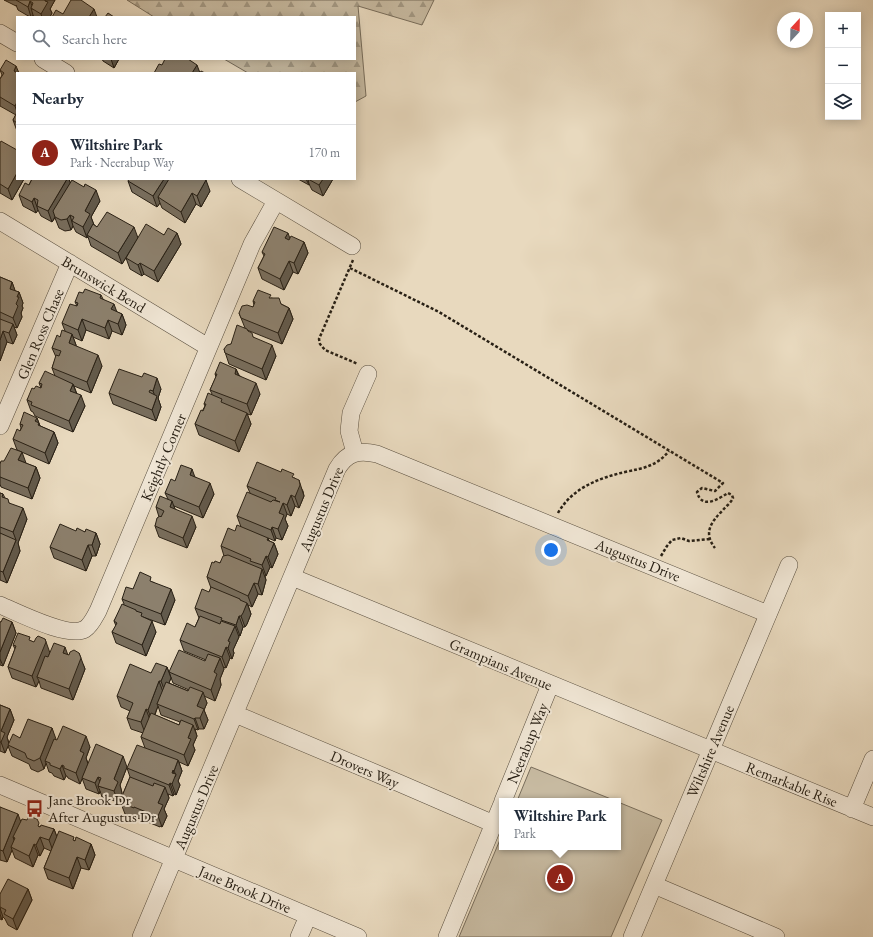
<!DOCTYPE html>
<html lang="en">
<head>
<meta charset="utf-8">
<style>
	body { margin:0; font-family:"EB Garamond",serif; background:#f2f2f3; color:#1f2937 }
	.controls { position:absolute; right:12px; top:12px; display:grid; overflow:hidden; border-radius:0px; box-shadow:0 2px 10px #0003 }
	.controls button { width:36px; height:36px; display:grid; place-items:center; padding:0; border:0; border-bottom:1px solid #e0e1e3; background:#fff; color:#1f2937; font:20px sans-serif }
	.compass { position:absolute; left:777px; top:12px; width:36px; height:36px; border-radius:50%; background:#fff; box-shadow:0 2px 10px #0003; rotate:22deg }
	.you { position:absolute; left:551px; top:550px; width:14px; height:14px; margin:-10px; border:3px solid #fff; border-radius:50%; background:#1a73e8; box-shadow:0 0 0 6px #1a73e833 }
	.badge { display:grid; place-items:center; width:26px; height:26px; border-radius:50%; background:#8f2418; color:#fff; font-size:13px; font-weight:700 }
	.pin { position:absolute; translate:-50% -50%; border:2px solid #fff; box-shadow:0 1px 4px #0006 }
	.popup { position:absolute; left:499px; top:798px; width:122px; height:52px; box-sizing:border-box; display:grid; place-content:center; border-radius:0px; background:#fff; filter:drop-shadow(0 1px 3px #0005); font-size:13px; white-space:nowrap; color:#747a83 }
	.popup b { font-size:15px; color:#1f2937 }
	.popup::after { content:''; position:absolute; left:50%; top:100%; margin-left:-8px; border:8px solid transparent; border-top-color:#fff }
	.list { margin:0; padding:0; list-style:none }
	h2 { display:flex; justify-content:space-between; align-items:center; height:52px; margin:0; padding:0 16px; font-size:17px }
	h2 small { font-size:13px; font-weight:400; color:#747a83 }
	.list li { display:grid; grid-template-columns:26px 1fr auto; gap:12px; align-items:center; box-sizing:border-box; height:56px; padding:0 16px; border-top:1px solid #e0e1e3 }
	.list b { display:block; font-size:15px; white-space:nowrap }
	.list p { margin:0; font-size:13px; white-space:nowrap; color:#747a83 }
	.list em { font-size:13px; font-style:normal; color:#747a83 }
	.icon { flex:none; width:22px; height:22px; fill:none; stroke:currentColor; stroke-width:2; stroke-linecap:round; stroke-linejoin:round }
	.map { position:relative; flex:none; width:873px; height:937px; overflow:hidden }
	.search { position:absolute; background:#fff; box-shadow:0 2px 10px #0003; left:16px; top:16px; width:340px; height:44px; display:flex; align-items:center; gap:10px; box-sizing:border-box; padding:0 14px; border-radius:0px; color:#747a83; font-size:15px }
	.panel { position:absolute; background:#fff; box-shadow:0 2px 10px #0003; left:16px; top:72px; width:340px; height:108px; border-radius:0px }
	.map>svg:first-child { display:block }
	.forest { fill:url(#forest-firs); stroke:#786d5b }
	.green { fill:#c7baa1; stroke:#786d5b }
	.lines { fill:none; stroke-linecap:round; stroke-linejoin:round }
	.minor-casing { stroke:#584e3f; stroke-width:18 }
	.path { stroke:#282015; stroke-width:2.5; stroke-dasharray:3 2; stroke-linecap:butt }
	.minor { stroke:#f0e6d5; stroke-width:17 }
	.wall { fill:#786e5e; stroke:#282015; fill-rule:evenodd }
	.shaded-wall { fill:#625a4c; stroke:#282015 }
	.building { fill:#8c806d; stroke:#282015 }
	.labels { text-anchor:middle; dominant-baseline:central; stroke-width:4; stroke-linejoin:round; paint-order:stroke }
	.street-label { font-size:15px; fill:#282015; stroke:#f0e6d5 }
	.poi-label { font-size:15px; fill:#282015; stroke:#f0e6d5; text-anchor:start }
</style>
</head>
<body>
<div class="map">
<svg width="873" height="937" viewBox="0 0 873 937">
	<defs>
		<pattern id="forest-firs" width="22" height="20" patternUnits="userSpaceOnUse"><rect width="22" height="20" fill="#c7baa1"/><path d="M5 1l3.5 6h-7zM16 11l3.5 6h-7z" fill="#a29782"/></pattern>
	</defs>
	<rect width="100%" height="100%" fill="#e8d9be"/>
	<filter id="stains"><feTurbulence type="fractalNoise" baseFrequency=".005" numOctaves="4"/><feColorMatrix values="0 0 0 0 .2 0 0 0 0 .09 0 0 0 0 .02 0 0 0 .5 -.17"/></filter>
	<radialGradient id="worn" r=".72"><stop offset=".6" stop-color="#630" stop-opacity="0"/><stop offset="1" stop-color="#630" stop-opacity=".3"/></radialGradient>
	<!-- forest -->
	<path class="forest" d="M127,0H434L422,25L358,6L366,96L355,102V73H248L224,59H355V17H154Z"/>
	<!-- green -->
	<path class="green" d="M531,767L616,801H517Z
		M618,802L662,820L611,937H459L502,835V847H618Z"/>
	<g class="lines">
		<defs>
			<path id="minor" d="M0,33L17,43
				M43,59L66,73
				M240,179L352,246
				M0,221L208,347
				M0,426L70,263
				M355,453L349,431L351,413L368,374
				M292,577L873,817
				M0,605C17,612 69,639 85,629C91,625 94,618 98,611L242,268L252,244L276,201
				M235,714L399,783L494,824
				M0,785L358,937
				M503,801L550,685
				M852,809L873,759
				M654,885L776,937
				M141,937L337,469C347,452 359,450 377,454L768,614
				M299,937L308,916
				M447,937L502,804
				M632,937L789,565"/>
		</defs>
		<!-- minor casing -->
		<use href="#minor" class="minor-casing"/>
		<!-- path -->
		<path class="path" d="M353,260L319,339L320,344L325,350L358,364
			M350,268L439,312L723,483L715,491L702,488L697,492C702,510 718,499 728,493L732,495L733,498C731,503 726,506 723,510C711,522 703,533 715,548
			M558,513C572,488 599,478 625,472C644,468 657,466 669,451
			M661,556L667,546L672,540L681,538L689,541L709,539"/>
		<!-- minor -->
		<use href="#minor" class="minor"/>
	</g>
	<!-- wall -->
	<path class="wall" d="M4,0H55L50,9L52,13L50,17H34L33,15L32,17H30L18,10L16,5V6Z
		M102,59H119L114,68L103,61Z
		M0,70L17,73V131L13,120L16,115L0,106V79L2,75Z
		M0,143L17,179H24L12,200L0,193Z
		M32,179H69L70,183L100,201L91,217L94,225L97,227L138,238L177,233L181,244L158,282L144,274L142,276L130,269L126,258L131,250L122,264L91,246L88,237L87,238L76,232L73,226L71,230L65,231L59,228L55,218L52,222L41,216L38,210L36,213L23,206L19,195L29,185Z
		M298,179H333L323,196L312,190L309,184V185Z
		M128,181L210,191L201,207L196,204L185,223L162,208L160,203L157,207L132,192Z
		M290,239L304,242L308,253L298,274L293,272L284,290L262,279L258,268L264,256L262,252Z
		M0,277L12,282L15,291L19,292L23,303L22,306L23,308L21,313L22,317L17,328L14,327L17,335L13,344L7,342L0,361Z
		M83,293L101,295L103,299L117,312L122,314L126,325L122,335L112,331L109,339L86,330L82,341L73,337L76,345V346L102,366L91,393L74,386L77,394L85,406L73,432L35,416L33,412L31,411L27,400L34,389L41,388L39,383L55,376L52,368L56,357L52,348L60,337L65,331L62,323L77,306L75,302Z
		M272,298L281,304L289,308L293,319L282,344L247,330L253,337L276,356L266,380L229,364L224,349L231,344L245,328L239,313L253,307L254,305L253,301Z
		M236,369L239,375L260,394L251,415L247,414L251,424L239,452L199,435L195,424L205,406L204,404L212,394L210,390L216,377L215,374Z
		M161,389L158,398L161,407L156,421L113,404L109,393Z
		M37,418L40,426L54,432L58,443L49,464L17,450L13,439L20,431L21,428L20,424Z
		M25,463L36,467L40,478L32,499L1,487L0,484V464Z
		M195,477L214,494L203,518L174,506L175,509L196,527L187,548L159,537L155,526L159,517L156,507L168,499L165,493L175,481Z
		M295,478L303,491L304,496L299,508L295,506L291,516L287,514L285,519L288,526L282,540L276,538L275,541L268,538L269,541L274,543L278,554L272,568L270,567L266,576H265L266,580L262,595L258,594L252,607L248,605L251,614L247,624L245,627H243L240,636H238L239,637L233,650L234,653L232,659L230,658L226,668L223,667L224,669L220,679L221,685L215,701L204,696L207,703L204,710L208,720L204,729H199L198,730L195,729L197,736L193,745L195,750L188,766L179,762L182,771L178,781L180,785L176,795L174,794L173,796L168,794L169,798L164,809L167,816L162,827L160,826V827L138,818V819L125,814L120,801L130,777L127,768L145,748L141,737L143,733L131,729L127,718L130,711L121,707L117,696L151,673L167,667L171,678L169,683L188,691L189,690L173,683L169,672L205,661L206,660L184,651L180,640L195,627L199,618L195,608L209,592L211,588L207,577L214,563H220L224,556L221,546L235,531L241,527L237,516L250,493L247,486ZM158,706L161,715L180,722L179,725L155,715Z
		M0,493L3,494L5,498L9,503L27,519L18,543L20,551L7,583L0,580Z
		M76,531L96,533L100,544L96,556H92L86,571L54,558L50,547Z
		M153,582L175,600L165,625L143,617L156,632L146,656L116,643L112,632L116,626L114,621L124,604L122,599L133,589Z
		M0,622H12L16,633L3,666L0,665Z
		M31,641L50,652L68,655L83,664L85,669L73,700L41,688L39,681L36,687L12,678L8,667L15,649L13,645Z
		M0,705L10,709L14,720L7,737L9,743L20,738L52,728L55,740L90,747L86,758L88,763L127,767L120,785L122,793L118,802L102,797L100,791L99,794L86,789L82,778L80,784L68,778L67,776H66L64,780L54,776L52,773L49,772L46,763L44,769L38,772L31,769L29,764L12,756L8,746L5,753L0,751Z
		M0,807L21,821L40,827L54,829L57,837L91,844L95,855L89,870L81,868L73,889L48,879L44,868L51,851L44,848L40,856L38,855L33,867L15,858L12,850L7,862L0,860Z
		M28,889L32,900L17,930L8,925L5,919L3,917L2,920L0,919V894Z"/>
	<!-- shaded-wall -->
	<path class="shaded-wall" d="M45,0H55L50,9L52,13L50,17H42L41,14Z
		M30,1L34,10L31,8L33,15L32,17H31L28,7Z
		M94,9L97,17H89Z
		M111,59H119L114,68Z
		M197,65L200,73H192Z
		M16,66L19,73H17L14,71Z
		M17,102V112L15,106Z
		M17,173V179H24L12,200L8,189Z
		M67,179H69L72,188L52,222L48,211Z
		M164,179H175L158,197L160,203L157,207L153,196Z
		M306,179H308L309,184V185Z
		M323,179H333L323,196L319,185Z
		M206,180L210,191L201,207L197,196Z
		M96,190L100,201L91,217L94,225L87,235L88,237L87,238L83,227L85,211Z
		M192,193L196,204L185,223L181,212Z
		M34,198L38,210L36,213L32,202Z
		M70,215L73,226L71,230L67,219Z
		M134,227L138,238L122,264L118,253Z
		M177,233L181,244L158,282L154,271Z
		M288,233L292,244L285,238Z
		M304,242L308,253L298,274L294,263Z
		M289,261L293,272L284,290L280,279Z
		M140,263L144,274L142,276L138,265Z
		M12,282L16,293L10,289Z
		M19,292L23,303L22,306L23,308L21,313L22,317L17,328L13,318L17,297Z
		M114,304L118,315L111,309Z
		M289,308L293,319L282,344L278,333Z
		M122,314L126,325L122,335L118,324Z
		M82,319L86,330L82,341L78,330Z
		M108,320L112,331L109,339L105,328Z
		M13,324L17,335L13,344L9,333Z
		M3,331L7,342L0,361V340Z
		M72,334L76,345L73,354L69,343Z
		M272,345L276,356L266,380L262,369Z
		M98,355L102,366L91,393L87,382Z
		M236,369L240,380L235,374Z
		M157,378L161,389L158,398L161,407L156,421L152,410L156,399L153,391Z
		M256,383L260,394L251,415L247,404Z
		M73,384L77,395L70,391Z
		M81,395L85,406L73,432L69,421Z
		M247,413L251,424L239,452L235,441Z
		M37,418L43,434L35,421Z
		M54,432L58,443L49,464L45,453Z
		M22,452L26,463L18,460Z
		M36,467L40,478L32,499L28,488Z
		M192,469L196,480L190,475Z
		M299,480L304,496L299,508L295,497Z
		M210,483L214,494L203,518L199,507Z
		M291,495L295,506L291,516L287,505Z
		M172,501L176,512L170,507Z
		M283,503L287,514L285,519L288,526L282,540L278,529L279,513Z
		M23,508L27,519L18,543L20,551L7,583L3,572L16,540L13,532Z
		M192,516L196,527L187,548L183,538Z
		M272,527L276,538L275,541L271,530Z
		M96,533L100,544L96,556L92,545Z
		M268,538L272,548L274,543L278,554L272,568L268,557L267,540Z
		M88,545L92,556L86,571L82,560Z
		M266,556L270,567L266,576L262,565Z
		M262,569L266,580L262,595L258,584Z
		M254,583L258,594L252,607L248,596Z
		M171,589L175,600L165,625L161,614Z
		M247,603L251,614L247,624L245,627L241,616Z
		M239,616L243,627L240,636L236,625Z
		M152,621L156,632L146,656L142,645Z
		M12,622L16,633L3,666L0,659V652Z
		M235,626L239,637L233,650L234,653L232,659L228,648V641Z
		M45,639L50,653L37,677L39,681L36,687L32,676Z
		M65,647L69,658L63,653Z
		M226,647L230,658L226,668L222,657Z
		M79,653L85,669L73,700L69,689Z
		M220,658L224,669L220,679L221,685L215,701L211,690L214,672Z
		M167,667L171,678L165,692L161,681Z
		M159,681L163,692L157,704L158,706L152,721L148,710Z
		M203,692L207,703L204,710L208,720L204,729L200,718L197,706Z
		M10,709L14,720L7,737L9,744L5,753L1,742V731Z
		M146,709L150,720L145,733L141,722Z
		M195,718L199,729L198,730L194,719Z
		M193,725L197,736L193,745L195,750L188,766L184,755L188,738Z
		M52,728L56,739L47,761H45L46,763L44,769L40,758Z
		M86,736L90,747L86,758L88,764L80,784L76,773L80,751Z
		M123,756L127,767L120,785L122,793L118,802L114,791V779Z
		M178,760L182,771L178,781L180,785L176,795L172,784V773L173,770L175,777L176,775L174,771Z
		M62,765L66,776L64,780L60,769Z
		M98,777L102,787L98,786L100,791L99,794L95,783Z
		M170,783L174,794L173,796L169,785Z
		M165,787L169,798L164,809L167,816L162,827L158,816V803Z
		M18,814L22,825L15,838L13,837L15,843L11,847L12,850L7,862L3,851Z
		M54,829L58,840L53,851L49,840Z
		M40,837L44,848L40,856L36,845Z
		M34,844L38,855L33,867L29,856Z
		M91,844L95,855L89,870L85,860Z
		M77,857L81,868L73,889L69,878Z
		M28,889L32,900L17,930L13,919Z
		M0,908L3,917L2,920L0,914Z"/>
	<!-- building -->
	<path class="building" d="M16,0H45V1L48,2L41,14L31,8L33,3L30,1L28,7Z
		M71,0H81L94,9L89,17H52L56,10L63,14Z
		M108,13L114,17H105Z
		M165,59H188L197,65L192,73H154L159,64L162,65Z
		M6,60L16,66L14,71L17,73V102L15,106L0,97V79L4,73L0,70Z
		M201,71L205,73H200Z
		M17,112V123L13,120Z
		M1,141L17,150V173L8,189L0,184V143Z
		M32,179H67L48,211L37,206L38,200L34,198L32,202L19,195L25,183L29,185Z
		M129,179H164L153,196L128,181Z
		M169,179H203L206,180L197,196L192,193L181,212L158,197Z
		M308,179H323L319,185Z
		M72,180L84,187L85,184L96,190L85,211L90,214L83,227L72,221L74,217L70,215L67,219L61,220L55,217L53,211Z
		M107,212L134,227L118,253L87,235L93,224L97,227Z
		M146,224L164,235L168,228L177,233L154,271L140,263L138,265L126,258Z
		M274,227L288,233L285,238L289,240L291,236L304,242L294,263L289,261L280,279L258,268L265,254L262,252Z
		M0,277L12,282L10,289L19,292L17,297H19L16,304L18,306L13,318L0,312Z
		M85,289L101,295L100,298L114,304L111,309L122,314L118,324L108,320L105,328L82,319L78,330L62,323L70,304L77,306L78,303L75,302L79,292L83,293Z
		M258,290L271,295L269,298H279L281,304L289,308L278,333L241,318L239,313L242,306L247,305L253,307L255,302L253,301Z
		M0,319L13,324L9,333L3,331L0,340Z
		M237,325L247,329L248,331L252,333L253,337L272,345L262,369L225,353L224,349L227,345L231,344Z
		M62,330L72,334L69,343L98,355L87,382L52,368L56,355L59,356L61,351L52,348L57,335L60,337Z
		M220,362L236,369L235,374L256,383L247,404L210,390L217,374H215Z
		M119,369L142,377L144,373L157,378L153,391L150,390L149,392L157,396L152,410L109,393Z
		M45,371L73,384L70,391L81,395L69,421L31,405L32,402L27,400L32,388L34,389L36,386L41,388L42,384L39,383Z
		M208,393L222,399L221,402L247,413L235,441L195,424L201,410L203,411L206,404H204Z
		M24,412L37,418L35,421L39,423L38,425L54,432L45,453L13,439L17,429L20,431L23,425L20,424Z
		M11,448L22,452L18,460L36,467L28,488L0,477V464L1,461H4Z
		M257,462L281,472L282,469L294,474L292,477L299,480L300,485L295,497L291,495L287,505L283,503L279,513L284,515L278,529L272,527L271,530L237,516L247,492L271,502L273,500L280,502L275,500L276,498L247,486Z
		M181,465L192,469L190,475L210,483L199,507L165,493L171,479L175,481Z
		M0,493L3,494L2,497L8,499L9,503L23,508L13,532L0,527Z
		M160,496L172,501L170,507L192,516L183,538L155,526L157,518L160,516L161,517L164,511L156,507Z
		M60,524L76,531L77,528L85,532L86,529L96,533L92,545H88L82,560L50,547Z
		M237,525L268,538L267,540L274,543L268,557L266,556L262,565L250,561L251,559L221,546L228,528L235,531Z
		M0,533L16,540L3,572L0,571Z
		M228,555L262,569L258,584L254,583L248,596L207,577L212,562L214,563L215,561L220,563L223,556Z
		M140,572L151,577L150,581L171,589L161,614L122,599L126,587L133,589Z
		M211,587L240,599V600L247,603L243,613L241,616H239L236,625L221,620L222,618L195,608L202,589L209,592Z
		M122,604L136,610V611L142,613L141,616L152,621L142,645L112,632L117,623L114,621Z
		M200,616L220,624L221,621L235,626L228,641L230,642L228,648L226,647L222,657L180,640L187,623L195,627Z
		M3,618L12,622L0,652V622H1Z
		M18,633L30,637L29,640L34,642L36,638L38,636L45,639L46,642L32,676L8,667L16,646L13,645Z
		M54,643L65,647L63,653L69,655L70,652L74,650L79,653L81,658L69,689L37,677L45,656L48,657Z
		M179,650L205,661L208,654L220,658L214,672L217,674L211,690L169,672Z
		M156,663L167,667L161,681H159L148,710L146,709L141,722L127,718L133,703L117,696L130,664L151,673Z
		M166,682L188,691L190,687L203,692L197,706L204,709L200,718H195L194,719L157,704Z
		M0,705L10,709L1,731L5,733L1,742H0Z
		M151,713L179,725L181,720L193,725L188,738L191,739L184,755L141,737Z
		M28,719L52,728L40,758L34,761L27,758L25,753L8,745L13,734L20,738Z
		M63,726L86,736L80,751L84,753L76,773L64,768V766L62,765L60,769L50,765V763L45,761L54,739L57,740Z
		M96,744L123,756L114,779L118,782L114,791L98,786L101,778L98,777L95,783L82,778Z
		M137,745L178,760L174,771L173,770L172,773L176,774L172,784L170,783L169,785L127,768Z
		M130,777L153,786L154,783L165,787L158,803L163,805L158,816L156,815V816L134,807V808L121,803L122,802L120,801Z
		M0,807L18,814L3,851L0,850Z
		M28,817H31L37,819L39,823L38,826L40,827L41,825L54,829L49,840L40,837L36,845L34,844L29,856L11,847L15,838L13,837L22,819L27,820Z
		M59,831L74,837L73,840L75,841L76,837L91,844L85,860L77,857L69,878L44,868Z
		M8,879L28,889L13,919L4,914L6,910L0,907V894Z"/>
	<!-- icons -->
	<defs>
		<symbol id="bus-bare" viewBox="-9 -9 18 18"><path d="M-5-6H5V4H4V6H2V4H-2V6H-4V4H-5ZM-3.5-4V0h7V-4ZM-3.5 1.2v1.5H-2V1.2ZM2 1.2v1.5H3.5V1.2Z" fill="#8f2418" stroke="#f0e6d5" stroke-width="2.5" paint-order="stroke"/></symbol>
	</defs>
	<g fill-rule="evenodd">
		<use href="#bus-bare" x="22" y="796" width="25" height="25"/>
	</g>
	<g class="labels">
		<!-- street labels -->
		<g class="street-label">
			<text transform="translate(104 284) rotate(31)">Brunswick Bend</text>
			<text transform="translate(40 334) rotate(-67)">Glen Ross Chase</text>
			<text transform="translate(163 457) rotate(-67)">Keightly Corner</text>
			<text transform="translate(321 509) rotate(-67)">Augustus Drive</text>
			<text transform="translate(638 560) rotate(22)">Augustus Drive</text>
			<text transform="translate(501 664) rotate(23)">Grampians Avenue</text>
			<text transform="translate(527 743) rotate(-68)">Neerabup Way</text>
			<text transform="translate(710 751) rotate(-67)">Wiltshire Avenue</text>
			<text transform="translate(365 769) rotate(23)">Drovers Way</text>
			<text transform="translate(792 784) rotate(22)">Remarkable Rise</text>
			<text transform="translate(196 807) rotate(-67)">Augustus Drive</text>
			<text transform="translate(245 889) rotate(23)">Jane Brook Drive</text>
		</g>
		<!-- poi labels -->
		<g class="poi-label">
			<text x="48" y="799">Jane Brook Dr<tspan x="48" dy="17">After Augustus Dr</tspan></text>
		</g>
	</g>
	<rect width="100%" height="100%" filter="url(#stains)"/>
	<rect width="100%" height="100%" fill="url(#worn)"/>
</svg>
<div class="controls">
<button>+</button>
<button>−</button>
<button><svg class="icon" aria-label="layers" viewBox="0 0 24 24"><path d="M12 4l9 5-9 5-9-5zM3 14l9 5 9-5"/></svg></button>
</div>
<svg class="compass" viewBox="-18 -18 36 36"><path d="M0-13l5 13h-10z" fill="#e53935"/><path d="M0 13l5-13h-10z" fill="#747a83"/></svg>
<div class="you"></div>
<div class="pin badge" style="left:560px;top:878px">A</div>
<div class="popup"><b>Wiltshire Park</b>Park</div>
<div class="search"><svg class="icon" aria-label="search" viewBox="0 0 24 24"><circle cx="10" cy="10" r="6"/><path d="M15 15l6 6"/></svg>Search here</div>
<section class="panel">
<h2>Nearby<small></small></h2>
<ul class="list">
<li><span class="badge">A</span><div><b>Wiltshire Park</b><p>Park · Neerabup Way</p></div><em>170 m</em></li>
</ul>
</section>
</div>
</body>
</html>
